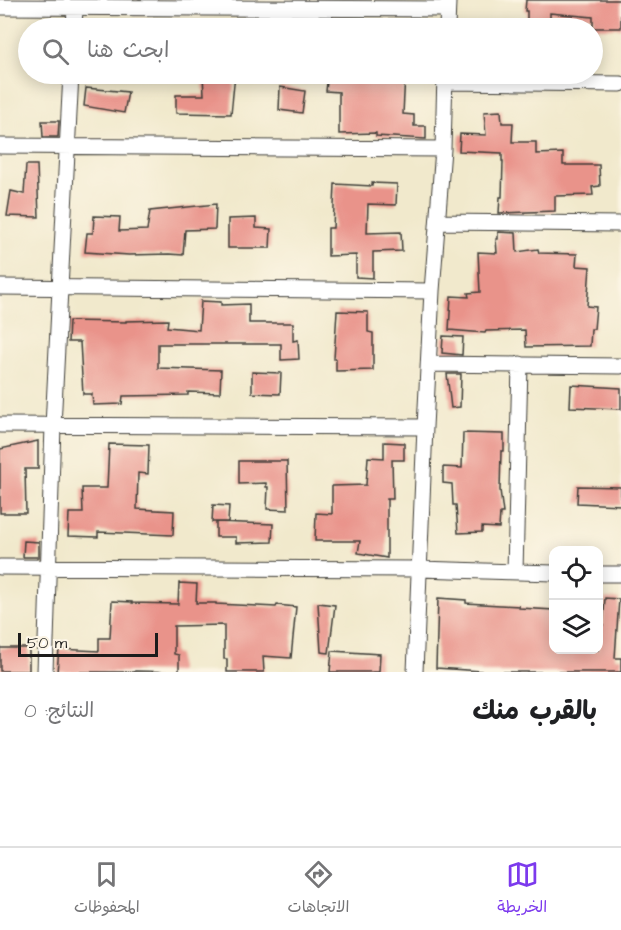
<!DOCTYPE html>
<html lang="ar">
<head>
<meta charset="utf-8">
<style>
	body { margin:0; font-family:"Architects Daughter","Playpen Sans Arabic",sans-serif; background:#f2f2f2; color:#202124; direction:rtl }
	.controls { position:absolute; right:18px; bottom:18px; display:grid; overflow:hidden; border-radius:12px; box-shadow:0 3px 15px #0003 }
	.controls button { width:54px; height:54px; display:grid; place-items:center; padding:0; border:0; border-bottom:2px solid #e0e0e0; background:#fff; color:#202124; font:30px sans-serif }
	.scale { position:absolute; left:18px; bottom:15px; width:140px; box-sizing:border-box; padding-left:6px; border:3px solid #1c1c1c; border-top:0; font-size:16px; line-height:21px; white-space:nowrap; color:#1c1c1c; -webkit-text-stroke:4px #fcf5e5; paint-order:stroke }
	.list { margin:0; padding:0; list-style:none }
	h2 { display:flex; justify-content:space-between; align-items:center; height:78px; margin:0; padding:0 24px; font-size:26px }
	h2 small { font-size:20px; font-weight:400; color:#757577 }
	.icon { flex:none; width:33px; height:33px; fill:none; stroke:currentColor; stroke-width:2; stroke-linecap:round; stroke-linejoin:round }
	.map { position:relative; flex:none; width:621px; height:672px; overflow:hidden; direction:ltr }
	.search { position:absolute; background:#fff; box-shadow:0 3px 15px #0003; left:18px; right:18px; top:18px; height:66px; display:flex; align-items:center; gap:15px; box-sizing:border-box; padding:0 21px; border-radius:33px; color:#757577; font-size:22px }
	.sheet { height:174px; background:#fff }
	nav { display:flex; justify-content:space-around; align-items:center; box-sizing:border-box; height:84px; border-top:2px solid #e0e0e0; background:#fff; font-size:16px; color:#757577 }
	nav a { display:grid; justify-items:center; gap:3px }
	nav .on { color:#7c3aed }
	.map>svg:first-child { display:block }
	.building { fill:#e9938a }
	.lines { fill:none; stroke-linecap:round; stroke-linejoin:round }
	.street-casing { stroke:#3c3b36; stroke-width:17 }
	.street { stroke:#fff; stroke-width:15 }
</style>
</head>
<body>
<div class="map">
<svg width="621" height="672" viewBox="0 0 621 672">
	<rect width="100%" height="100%" fill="#fcf5e5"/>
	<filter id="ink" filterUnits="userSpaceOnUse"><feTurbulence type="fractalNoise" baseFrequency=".0167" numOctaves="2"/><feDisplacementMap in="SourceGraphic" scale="12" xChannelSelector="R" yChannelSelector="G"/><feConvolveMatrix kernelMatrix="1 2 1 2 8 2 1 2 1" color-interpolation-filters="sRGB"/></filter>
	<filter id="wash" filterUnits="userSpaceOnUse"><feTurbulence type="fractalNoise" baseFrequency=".008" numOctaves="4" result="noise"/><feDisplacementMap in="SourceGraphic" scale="24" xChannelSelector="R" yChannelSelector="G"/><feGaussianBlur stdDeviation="1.35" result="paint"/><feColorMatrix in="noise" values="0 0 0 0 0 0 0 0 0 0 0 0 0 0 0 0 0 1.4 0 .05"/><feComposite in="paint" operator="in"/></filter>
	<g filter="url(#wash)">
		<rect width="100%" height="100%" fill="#f1e9cc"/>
		<g id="blocks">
			<!-- building -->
			<path class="building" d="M526,0H621V28H593V17L550,13V22L527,21V11H525Z
				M203,74H235L231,114L176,113V95H204Z
				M328,74H405L403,114L414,115V126H426V139L376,136V133L339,134V92L326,91Z
				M280,87L305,91L302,113L279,110Z
				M86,88L128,92L124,113L84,106Z
				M501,111L502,123H513L512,142H536V154L563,153V165H599L600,186L592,187L593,195L555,196V211L499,213L500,197H502L503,161H502V153L459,151L460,134L486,135L484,112Z
				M42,121H59L58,137H43Z
				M26,165H37L39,217L7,216L11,191L24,194Z
				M372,183L397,184L396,205L368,204L367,233L401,232L402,251L373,252V278L356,277V255L328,256V228H333L335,184L372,186Z
				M216,204L215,229L185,230L183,255L169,254L129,255L85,252L87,233H93L94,216L120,217L119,231L147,230L150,211Z
				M256,218V228L271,229L270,248H228V219Z
				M498,232L516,233L517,252L538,249L539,253L577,254L576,266L590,267L587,306L596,307L594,329H591L590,346L526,347L525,330L486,331L485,333L449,330L451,296L469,297L468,293L480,292L478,252L497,253L496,239H498Z
				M201,301L221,302V305L249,304V323H293V341L298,340L299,359L281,360V344H158V368L221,370L220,393L188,392V395L123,396L122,404L93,405L92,394H83L80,342H68L69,321L126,322V321L168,320L167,327L199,330Z
				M337,311L368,312V332L373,333V370L336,371V359H334Z
				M443,336L463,337L462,355L442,353Z
				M252,372L281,373L280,394L252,393Z
				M447,374H461L460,407L451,408Z
				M571,385L621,388V409L570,407Z
				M463,433L504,434V451H501L500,490L503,513H500L499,528L482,527V532L458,533L456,505H453L452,484L443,483V467L462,468Z
				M38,441V469H25L26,513H0V449Z
				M384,442L404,443V460H392L393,499H387V558L358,553L360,541H315L316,513L332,514V486L366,485L368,457L384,458Z
				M109,444L149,445L148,474L138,473L137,509L174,511L173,535L98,532V537L68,536L69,513H83L82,488H107Z
				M239,461H287L288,510L267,509L268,487H266V483L239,484Z
				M578,486L621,487V505L577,503Z
				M213,505L229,506L228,522H212Z
				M216,522L273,524L272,542L236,543V537H216Z
				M24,541L39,542V557H23Z
				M179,583L197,584L196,603H216V604L276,607L277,605L296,607L291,658L263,656L264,672H227V659H224V625L174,626V654L179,655V672L135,671V672H57L59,649L99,651V638H110L112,601L132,602V603L178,604Z
				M438,598L466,600V603L519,606V608L554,610V650H598V624L603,625L605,598L619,599L615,658H621V672H481V671L436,668Z
				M318,603L335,605L329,653L321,652Z
				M0,648H29V671H0Z
				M332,651L380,654L379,672H330Z"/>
		</g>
	</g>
	<g filter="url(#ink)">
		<use href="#blocks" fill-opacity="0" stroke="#3c3b36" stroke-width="1.5"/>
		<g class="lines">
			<defs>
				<path id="street" d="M0,7L447,9
					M74,28L75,8
					M447,28L448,2
					M445,82L621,84
					M0,146L443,149
					M438,222L621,224
					M0,287L432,291
					M429,364L621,366
					M0,425L425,427
					M0,567L419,569L554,573
					M515,572L520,364
					M598,574H621
					M45,672L53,426L71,74
					M415,672L425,427L432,291L443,149L445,74"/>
			</defs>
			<!-- street casing -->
			<use href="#street" class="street-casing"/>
			<!-- street -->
			<use href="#street" class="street"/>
		</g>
	</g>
</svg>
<div class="controls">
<button><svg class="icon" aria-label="locate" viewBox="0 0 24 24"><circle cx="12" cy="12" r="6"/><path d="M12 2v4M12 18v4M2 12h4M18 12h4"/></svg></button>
<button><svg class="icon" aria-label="layers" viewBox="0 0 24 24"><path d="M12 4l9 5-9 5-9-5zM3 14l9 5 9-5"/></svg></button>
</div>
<div class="scale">50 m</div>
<div class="search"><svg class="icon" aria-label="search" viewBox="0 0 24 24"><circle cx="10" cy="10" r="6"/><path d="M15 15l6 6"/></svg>ابحث هنا</div>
</div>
<section class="sheet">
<h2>بالقرب منك<small>النتائج: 0</small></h2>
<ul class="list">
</ul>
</section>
<nav>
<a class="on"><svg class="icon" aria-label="map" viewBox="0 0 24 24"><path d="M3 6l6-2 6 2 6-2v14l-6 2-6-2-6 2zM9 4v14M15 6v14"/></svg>الخريطة</a>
<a><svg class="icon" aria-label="directions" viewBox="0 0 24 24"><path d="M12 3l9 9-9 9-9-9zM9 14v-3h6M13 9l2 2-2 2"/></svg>الاتجاهات</a>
<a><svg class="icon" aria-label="saved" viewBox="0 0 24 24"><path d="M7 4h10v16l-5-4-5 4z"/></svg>المحفوظات</a>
</nav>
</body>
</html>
